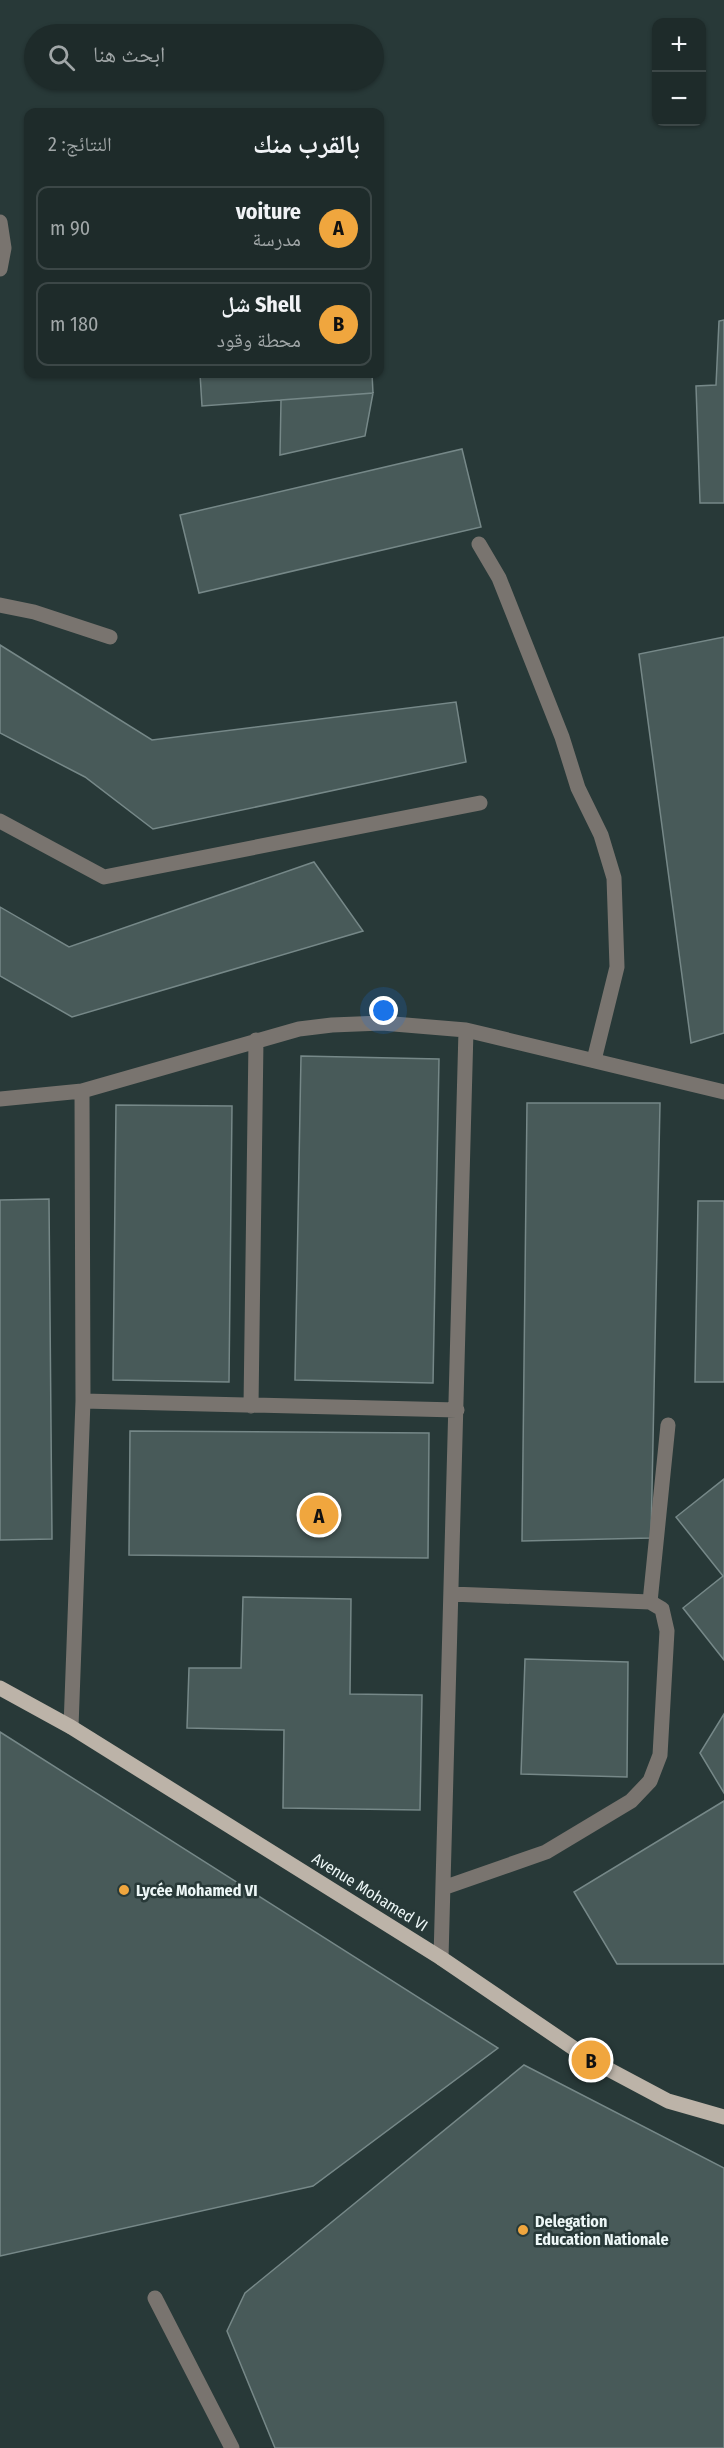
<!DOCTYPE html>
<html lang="ar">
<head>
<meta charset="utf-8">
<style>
	body { margin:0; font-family:"Fira Sans Condensed","Noto Naskh Arabic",sans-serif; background:#263332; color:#f1f3f6; direction:rtl }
	.controls { position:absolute; right:18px; top:18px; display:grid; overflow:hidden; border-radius:12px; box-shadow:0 2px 4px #0004 }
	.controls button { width:54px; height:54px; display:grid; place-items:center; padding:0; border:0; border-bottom:2px solid #3c4747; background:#1e2b2a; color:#f1f3f6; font:30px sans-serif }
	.you { position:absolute; left:384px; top:1011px; width:21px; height:21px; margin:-15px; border:4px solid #fff; border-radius:50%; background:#1a73e8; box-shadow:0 0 0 9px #1a73e833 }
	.badge { display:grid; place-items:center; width:39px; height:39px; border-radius:50%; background:#f0a63e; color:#111; font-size:20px; font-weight:700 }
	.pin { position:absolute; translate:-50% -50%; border:3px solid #fff; box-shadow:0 2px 6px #0006 }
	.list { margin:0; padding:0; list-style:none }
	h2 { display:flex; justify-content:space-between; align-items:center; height:78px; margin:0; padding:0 24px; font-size:26px }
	h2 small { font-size:20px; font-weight:400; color:#a1a7a8 }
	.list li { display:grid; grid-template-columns:39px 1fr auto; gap:18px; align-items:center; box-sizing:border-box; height:84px; margin:0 12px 12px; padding:0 12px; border:2px solid #3c4747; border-radius:12px }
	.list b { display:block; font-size:22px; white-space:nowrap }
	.list p { margin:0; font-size:20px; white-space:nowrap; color:#a1a7a8 }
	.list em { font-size:20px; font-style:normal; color:#a1a7a8 }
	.icon { flex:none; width:33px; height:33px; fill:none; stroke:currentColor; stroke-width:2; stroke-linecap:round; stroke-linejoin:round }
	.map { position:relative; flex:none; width:724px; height:2448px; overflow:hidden; direction:ltr }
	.search { position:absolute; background:#1e2b2a; box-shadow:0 2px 4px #0004; left:24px; top:24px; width:360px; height:66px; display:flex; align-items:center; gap:15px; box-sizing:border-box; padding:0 21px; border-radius:33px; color:#a1a7a8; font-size:22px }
	.panel { position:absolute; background:#1e2b2a; box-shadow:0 2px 4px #0004; left:24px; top:108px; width:360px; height:270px; border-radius:12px; direction:rtl }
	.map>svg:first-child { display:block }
	.building { fill:#485a59; stroke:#768888; stroke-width:1.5 }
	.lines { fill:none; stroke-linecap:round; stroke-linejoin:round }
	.minor { stroke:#79746f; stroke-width:15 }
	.major { stroke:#bcb3a8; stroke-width:15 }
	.poi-dot { fill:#f0a63e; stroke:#283938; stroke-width:2 }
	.labels { text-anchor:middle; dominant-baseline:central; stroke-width:5; stroke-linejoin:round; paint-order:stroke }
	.poi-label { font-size:16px; font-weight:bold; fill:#edf7f7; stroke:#283938; text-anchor:start }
	.street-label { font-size:16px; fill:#edf7f7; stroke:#283938 }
</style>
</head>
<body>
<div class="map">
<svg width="724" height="2448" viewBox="0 0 724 2448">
	<rect width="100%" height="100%" fill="#283938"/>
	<!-- building -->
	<path class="building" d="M724,320V503H700L696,386L716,385L719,321Z
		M200,374H372L373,393L202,406Z
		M373,393L365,436L280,455L281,400Z
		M462,449L481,527L199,593L180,515Z
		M724,637V1033L691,1043L639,654Z
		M0,645L152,740L456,702L466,762L153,829L85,777L0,733Z
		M314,862L363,931L72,1017L0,976V907L69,947Z
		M301,1056L439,1059L433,1383L295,1380Z
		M527,1103H660L651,1538L522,1541Z
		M116,1105L232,1106L229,1382L113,1380Z
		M49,1199L52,1539L0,1540V1200Z
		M698,1201H724V1382H695Z
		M130,1431L429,1433L428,1558L129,1555Z
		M724,1479V1660L683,1608L723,1576L676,1517Z
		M243,1597L351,1599L350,1694L422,1695L420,1810L283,1808L284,1730L187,1728L189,1668H241Z
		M525,1659L628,1662L627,1777L521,1774Z
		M724,1714V1793L700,1753Z
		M0,1732L498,2048L313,2186L0,2256Z
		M724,1801V1964H617L574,1892Z
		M524,2065L724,2168V2448H275L227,2331L245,2293Z"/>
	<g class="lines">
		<!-- minor -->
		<path class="minor" d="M0,222L4,248L0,269
			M479,544L499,578L562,737L578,788L601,835L614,878L617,967L594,1060
			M0,605L34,612L110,637
			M0,821L104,877L480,803
			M0,1099L82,1091L299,1029L332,1025L382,1023L466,1030L724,1092
			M83,1401L457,1410
			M251,1406L256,1040
			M650,1602L668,1425
			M71,1727L83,1401L82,1091
			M443,1888L546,1852L631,1801L650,1781L660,1755L667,1631L662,1609L650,1602L451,1594
			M441,1958L466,1030
			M155,2298L232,2448"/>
		<!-- major -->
		<path class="major" d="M0,1688L71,1727L441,1958L591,2060L668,2101L724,2117"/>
	</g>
	<!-- markers -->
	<g class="poi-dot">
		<circle cx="124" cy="1890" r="6"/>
		<circle cx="523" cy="2230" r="6"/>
	</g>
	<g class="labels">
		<!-- poi labels -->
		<g class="poi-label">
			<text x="136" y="1890">Lycée Mohamed VI</text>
			<text x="535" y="2221">Delegation<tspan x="535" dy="18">Education Nationale</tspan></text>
		</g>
		<!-- street labels -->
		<g class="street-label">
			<text transform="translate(370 1892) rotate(32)">Avenue Mohamed VI</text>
		</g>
	</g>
</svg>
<div class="controls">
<button>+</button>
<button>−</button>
</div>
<div class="you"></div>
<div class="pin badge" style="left:319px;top:1515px">A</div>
<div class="pin badge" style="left:591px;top:2060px">B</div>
<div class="search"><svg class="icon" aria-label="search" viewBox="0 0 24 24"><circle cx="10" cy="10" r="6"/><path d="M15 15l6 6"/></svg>ابحث هنا</div>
<section class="panel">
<h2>بالقرب منك<small>النتائج: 2</small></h2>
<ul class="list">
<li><span class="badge">A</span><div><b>voiture</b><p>مدرسة</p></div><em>90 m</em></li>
<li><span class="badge">B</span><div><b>Shell شل</b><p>محطة وقود</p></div><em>180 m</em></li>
</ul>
</section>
</div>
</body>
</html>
